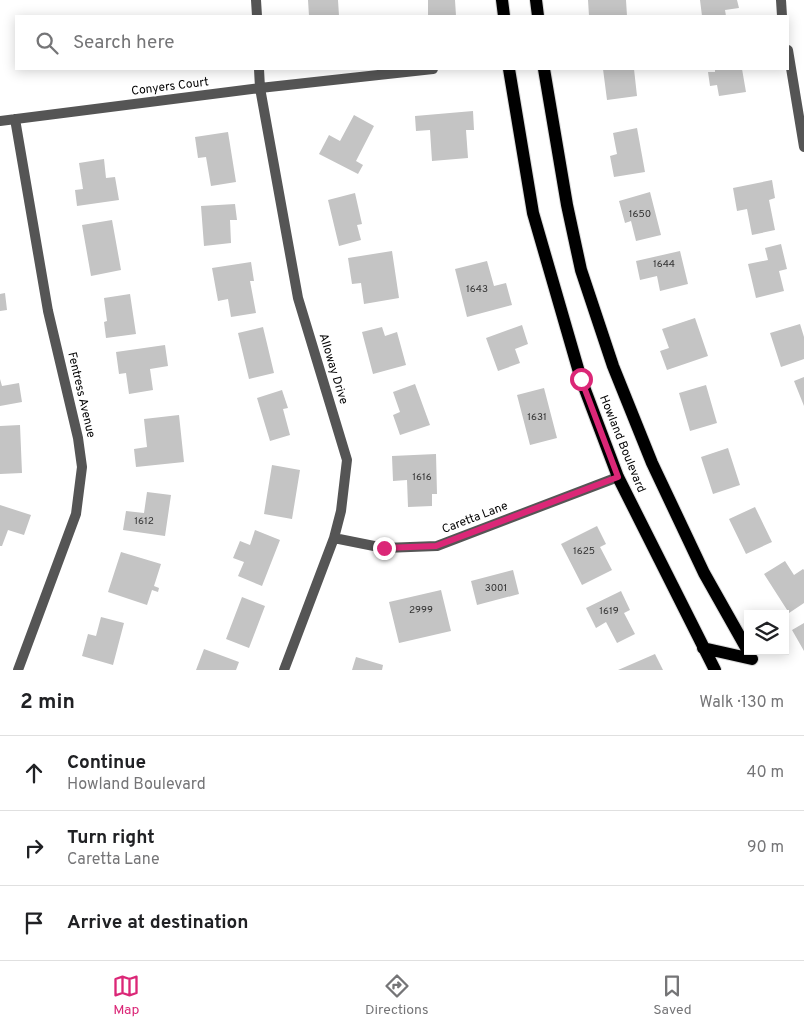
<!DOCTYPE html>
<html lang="en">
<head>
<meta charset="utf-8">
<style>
	body { margin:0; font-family:Overpass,sans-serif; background:#f6f6f6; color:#202124 }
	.controls { position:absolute; right:15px; bottom:15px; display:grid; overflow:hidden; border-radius:0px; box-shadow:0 2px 12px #0003 }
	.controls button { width:45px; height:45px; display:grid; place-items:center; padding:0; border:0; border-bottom:1px solid #e0e0e0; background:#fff; color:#202124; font:25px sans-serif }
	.stop { position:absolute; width:15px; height:15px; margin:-11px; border:4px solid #db2777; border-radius:50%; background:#fff }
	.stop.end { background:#db2777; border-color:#fff; box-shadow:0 1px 5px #0008 }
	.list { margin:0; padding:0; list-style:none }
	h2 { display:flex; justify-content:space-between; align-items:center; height:65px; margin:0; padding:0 20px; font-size:21px }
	h2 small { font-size:16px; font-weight:400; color:#757577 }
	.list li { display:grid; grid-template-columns:32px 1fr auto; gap:15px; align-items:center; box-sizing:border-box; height:75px; padding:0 20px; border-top:1px solid #e0e0e0 }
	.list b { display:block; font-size:19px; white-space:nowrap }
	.list p { margin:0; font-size:16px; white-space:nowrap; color:#757577 }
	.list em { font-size:16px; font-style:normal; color:#757577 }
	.icon { flex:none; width:28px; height:28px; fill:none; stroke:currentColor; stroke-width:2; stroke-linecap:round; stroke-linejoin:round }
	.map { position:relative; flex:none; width:804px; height:670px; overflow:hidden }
	.search { position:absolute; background:#fff; box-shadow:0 2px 12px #0003; left:15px; right:15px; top:15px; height:55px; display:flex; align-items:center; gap:12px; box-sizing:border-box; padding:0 18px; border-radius:0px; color:#757577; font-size:19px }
	.sheet { height:290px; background:#fff }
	nav { display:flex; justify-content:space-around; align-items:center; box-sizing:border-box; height:70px; border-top:1px solid #e0e0e0; background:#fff; font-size:14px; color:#757577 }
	nav a { display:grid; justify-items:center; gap:2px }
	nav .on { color:#db2777 }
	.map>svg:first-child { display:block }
	.building { fill:#c4c4c4 }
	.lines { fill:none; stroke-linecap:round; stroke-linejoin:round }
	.primary-casing { stroke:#dbdbdb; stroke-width:14 }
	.street { stroke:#555; stroke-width:10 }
	.primary { stroke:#000; stroke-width:12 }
	.route { stroke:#db2777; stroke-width:6 }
	.labels { text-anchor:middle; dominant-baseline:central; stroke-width:4; stroke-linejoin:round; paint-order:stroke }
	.number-label { font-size:10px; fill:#313131 }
	.street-label { font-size:12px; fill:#000; stroke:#fff }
</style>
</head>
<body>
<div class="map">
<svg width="804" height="670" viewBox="0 0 804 670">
	<rect width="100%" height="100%" fill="#fff"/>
	<!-- building -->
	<path class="building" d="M308,0H338L339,16H309Z
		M428,0H455L456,16H428Z
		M588,0H626L627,16H589Z
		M700,0H737L739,8L725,10L726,16H702Z
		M603,69H634L637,96L607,100Z
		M715,69H742L746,92L719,96L717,85L710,86L708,72H715Z
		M473,111L474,130H466L468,158L432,161L430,130L416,131L415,116Z
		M354,115L374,126L356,161L363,165L358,174L319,154L329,135L340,141Z
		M637,128L645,172L614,177L610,156L617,154L613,133Z
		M228,132L236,182L211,186L206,157L198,158L195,137Z
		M104,159L106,178L115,177L119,200L77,206L75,190L83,189L79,163Z
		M772,180L775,198L769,200L775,230L752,235L747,209L737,211L733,188Z
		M650,192L661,235L636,241L631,221L625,223L619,201Z
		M355,193L362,224L357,225L361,240L339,246L328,200Z
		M235,204L237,220H230L231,243L204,246L201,206Z
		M112,220L121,270L91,276L82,225Z
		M781,244L787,269L779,271L784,291L756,298L748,264L768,260L765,248Z
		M392,251L399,298L364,304L361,283L352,284L348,258Z
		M680,251L688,284L660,291L657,276L640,280L636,261Z
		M487,261L494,286L506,283L512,305L467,317L455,269Z
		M251,262L254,281H250L256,313L231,317L228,299L218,301L212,268Z
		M5,293L7,310L0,311V294Z
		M130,294L136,334L106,338L104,322L107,321L104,298Z
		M695,318L708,356L667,370L660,351L669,348L662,329Z
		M800,324L804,337V359L781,367L770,333Z
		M522,325L528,344L515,349L520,363L498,371L486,338Z
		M263,327L274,373L249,379L238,333Z
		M382,327L385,336L397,332L406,365L373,374L362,332Z
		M165,345L168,366L150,369L153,390L129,394L126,373L119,374L116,352Z
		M804,377V406L794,381Z
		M0,379L2,386L19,383L22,402L0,406Z
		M415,384L430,425L400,435L393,415L400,412L393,392Z
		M706,385L717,423L690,431L679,393Z
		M544,388L557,438L530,445L517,395Z
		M282,390L288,408L283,409L290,435L270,441L257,398Z
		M179,415L184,462L136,467L134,449L147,447L144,419Z
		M20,425L22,473L0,474V426Z
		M728,448L740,485L713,494L701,457Z
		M436,454L437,494H432V506L408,507L407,480L393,481L392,456Z
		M272,465L300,470L292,519L264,514Z
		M147,492L171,495L165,536L123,530L126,511L144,513Z
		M0,505L31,515L24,535L8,530L2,546H0Z
		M755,507L772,542L746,554L729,519Z
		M597,526L606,544L600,547L612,570L582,585L561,544Z
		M255,530L280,540L262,586L238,576L244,562L233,558L240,541L250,545Z
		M121,552L161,564L154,586L159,588L158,592L152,590L147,605L108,592Z
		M785,561L794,575L803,569L804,570V603L789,613L764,574Z
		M513,570L519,594L477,605L471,581Z
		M441,590L451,631L399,643L389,602Z
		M621,591L630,610L624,613L635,634L617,643L606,622L596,628L586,608Z
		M242,597L265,606L249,648L226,639Z
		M101,617L124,623L113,665L82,656L88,634L96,636Z
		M804,623V651L792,630Z
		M204,649L239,662L236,670H196Z
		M655,654L663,670H618Z
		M356,657L383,665L382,670H352Z"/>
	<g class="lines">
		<defs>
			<path id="primary" d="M502,0L504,16
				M536,0L538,16
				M509,69L533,213L581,379L618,477L715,670
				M544,69L567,205L581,270L613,366L652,463L704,573L748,651
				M703,648L752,659"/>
		</defs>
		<!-- primary casing -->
		<use href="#primary" class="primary-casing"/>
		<!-- street -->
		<path class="street" d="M256,0L257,16
			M781,0L782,16
			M788,50L804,147
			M259,69L260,88L298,298L347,460L341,511L334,538L284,670
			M15,119L48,311L78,438L82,467L76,514L18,670
			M0,121L260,88L433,69
			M334,538L384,548L437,546L618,477"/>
		<!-- primary -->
		<use href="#primary" class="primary"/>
	</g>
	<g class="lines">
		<!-- route -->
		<path class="route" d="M384,548L436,546L618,477L581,379"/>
	</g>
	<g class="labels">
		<!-- number labels -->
		<g class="number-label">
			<text x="640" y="214">1650</text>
			<text x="664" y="264">1644</text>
			<text x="477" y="289">1643</text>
			<text x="537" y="417">1631</text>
			<text x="422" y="477">1616</text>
			<text x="144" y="521">1612</text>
			<text x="584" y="551">1625</text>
			<text x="496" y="588">3001</text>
			<text x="421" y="610">2999</text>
			<text x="609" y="611">1619</text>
		</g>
		<!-- street labels -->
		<g class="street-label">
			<text transform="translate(170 87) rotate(-7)">Conyers Court</text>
			<text transform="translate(333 369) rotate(73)">Alloway Drive</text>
			<text transform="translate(81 395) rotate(77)">Fentress Avenue</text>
			<text transform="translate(622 444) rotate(68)">Howland Boulevard</text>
			<text transform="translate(475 518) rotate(-21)">Caretta Lane</text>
		</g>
	</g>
</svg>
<div class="controls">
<button><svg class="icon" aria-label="layers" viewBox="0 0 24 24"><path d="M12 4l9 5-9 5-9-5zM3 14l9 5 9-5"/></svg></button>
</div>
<div class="stop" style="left:581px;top:379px"></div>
<div class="stop end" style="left:384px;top:548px"></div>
<div class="search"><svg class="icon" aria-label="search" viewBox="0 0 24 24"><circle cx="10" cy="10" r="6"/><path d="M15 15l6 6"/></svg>Search here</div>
</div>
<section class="sheet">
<h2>2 min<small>Walk · 130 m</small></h2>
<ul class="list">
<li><svg class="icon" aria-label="ahead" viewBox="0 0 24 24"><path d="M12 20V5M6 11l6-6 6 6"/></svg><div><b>Continue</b><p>Howland Boulevard</p></div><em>40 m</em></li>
<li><svg class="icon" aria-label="right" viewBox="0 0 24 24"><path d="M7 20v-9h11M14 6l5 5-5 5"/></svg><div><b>Turn right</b><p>Caretta Lane</p></div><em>90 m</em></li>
<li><svg class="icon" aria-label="arrive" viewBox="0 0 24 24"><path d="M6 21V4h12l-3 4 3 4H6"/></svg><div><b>Arrive at destination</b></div></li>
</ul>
</section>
<nav>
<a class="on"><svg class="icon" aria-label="map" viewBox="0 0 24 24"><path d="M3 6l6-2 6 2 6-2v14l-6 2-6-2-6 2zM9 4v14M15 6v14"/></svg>Map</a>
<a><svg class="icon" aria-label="directions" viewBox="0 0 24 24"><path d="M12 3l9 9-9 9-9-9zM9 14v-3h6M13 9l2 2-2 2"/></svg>Directions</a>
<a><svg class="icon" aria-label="saved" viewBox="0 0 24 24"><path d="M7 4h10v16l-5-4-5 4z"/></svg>Saved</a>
</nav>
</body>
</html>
